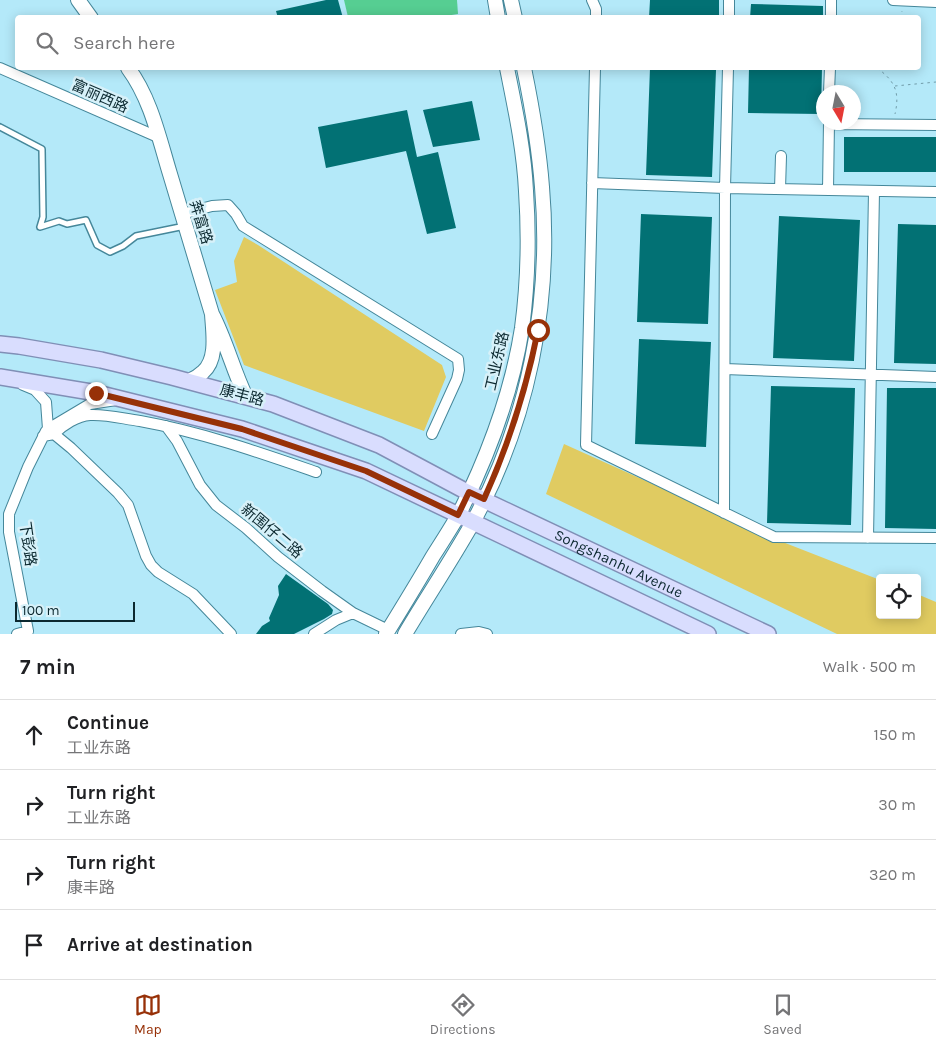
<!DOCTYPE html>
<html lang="en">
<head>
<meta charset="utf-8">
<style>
	body { margin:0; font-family:Karla,"Noto Sans SC",sans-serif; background:#f2f2f2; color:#202124 }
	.controls { position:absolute; right:15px; bottom:15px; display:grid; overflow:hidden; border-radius:5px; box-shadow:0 2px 12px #0003 }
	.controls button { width:45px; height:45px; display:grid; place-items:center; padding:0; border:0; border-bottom:1px solid #e0e0e0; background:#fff; color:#202124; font:25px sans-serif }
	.compass { position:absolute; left:816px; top:85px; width:45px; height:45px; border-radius:50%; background:#fff; box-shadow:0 2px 12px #0003; rotate:170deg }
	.scale { position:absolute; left:15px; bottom:12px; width:120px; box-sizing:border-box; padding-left:5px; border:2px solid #0b282f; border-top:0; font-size:14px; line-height:18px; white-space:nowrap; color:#0b282f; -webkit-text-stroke:4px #d7f1f9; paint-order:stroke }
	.stop { position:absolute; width:15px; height:15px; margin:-11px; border:4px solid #973108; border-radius:50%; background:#fff }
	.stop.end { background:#973108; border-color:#fff; box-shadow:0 1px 5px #0008 }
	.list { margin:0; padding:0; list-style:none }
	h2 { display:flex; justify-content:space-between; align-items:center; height:65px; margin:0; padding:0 20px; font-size:21px }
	h2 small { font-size:16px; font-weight:400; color:#757577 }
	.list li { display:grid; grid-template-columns:32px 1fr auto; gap:15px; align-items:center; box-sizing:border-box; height:70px; padding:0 20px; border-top:1px solid #e0e0e0 }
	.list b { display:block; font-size:19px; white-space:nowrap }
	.list p { margin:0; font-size:16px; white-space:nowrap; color:#757577 }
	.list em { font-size:16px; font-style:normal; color:#757577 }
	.icon { flex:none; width:28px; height:28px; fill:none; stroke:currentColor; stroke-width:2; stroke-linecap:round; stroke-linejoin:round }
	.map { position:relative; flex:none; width:936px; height:634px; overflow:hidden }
	.search { position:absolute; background:#fff; box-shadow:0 2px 12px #0003; left:15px; right:15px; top:15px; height:55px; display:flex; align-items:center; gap:12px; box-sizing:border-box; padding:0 18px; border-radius:5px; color:#757577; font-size:19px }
	.sheet { height:345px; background:#fff }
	nav { display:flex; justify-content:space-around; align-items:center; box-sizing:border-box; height:70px; border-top:1px solid #e0e0e0; background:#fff; font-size:14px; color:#757577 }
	nav a { display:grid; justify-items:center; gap:2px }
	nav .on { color:#973108 }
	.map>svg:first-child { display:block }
	.green { fill:#e0cb61 }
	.water { fill:#56ce92 }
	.building { fill:#027174 }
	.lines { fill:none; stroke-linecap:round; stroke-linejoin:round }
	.lane-casing { stroke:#45879a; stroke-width:8 }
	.street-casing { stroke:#45879a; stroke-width:12 }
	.secondary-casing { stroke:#45879a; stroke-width:16 }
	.primary-casing { stroke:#808fb6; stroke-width:18 }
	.path { stroke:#719ca9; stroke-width:1; stroke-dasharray:2.5 4; stroke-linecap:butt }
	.lane { stroke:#fff; stroke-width:5 }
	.street { stroke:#fff; stroke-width:10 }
	.secondary { stroke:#fff; stroke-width:14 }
	.primary { stroke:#d9ddfe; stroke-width:15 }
	.route { stroke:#973108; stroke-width:6 }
	.labels { text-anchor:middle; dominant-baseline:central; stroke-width:5; stroke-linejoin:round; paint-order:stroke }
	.street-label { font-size:15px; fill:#0b282f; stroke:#d7f1f9 }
</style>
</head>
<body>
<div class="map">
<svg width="936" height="634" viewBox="0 0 936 634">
	<rect width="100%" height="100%" fill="#b4e9f9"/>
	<!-- green -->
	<path class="green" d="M244,237L258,245L442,365L446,377L424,431L244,365L215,290L237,282L234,261Z
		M564,444L775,539L880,580V615H917V594L936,602V634H837L546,494Z"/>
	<!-- water -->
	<path class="water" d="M344,0H457L458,14L432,18L348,17Z"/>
	<!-- building -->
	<path class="building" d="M326,0H338L343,18H278L276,11Z
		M650,0H719V18H649Z
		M751,4L823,6V18H750Z
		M650,68L716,70L712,177L646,175Z
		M749,68H822L821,114L748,113Z
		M472,101L480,140L433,147L423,110Z
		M407,110L417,157L438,152L456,228L427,234L406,151L326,168L318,127Z
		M844,137H936V172H844Z
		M641,214L712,217L708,324L637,322Z
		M779,216L860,220L854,361L773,358Z
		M898,224L936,225V364L894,363Z
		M639,339L711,342L706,447L635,444Z
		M771,386L855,388L851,525L767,523Z
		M887,388H936V529L885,528Z
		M286,574L328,604L333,610L332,614L324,619L294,634H256L262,626L270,621L269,618L279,595L278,586Z"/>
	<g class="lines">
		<defs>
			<path id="lane" d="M0,127L42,149L43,217L40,227
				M40,227L59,221L67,224L86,220L97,245L110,252L123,246L136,236L185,226"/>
			<path id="street" d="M592,0L596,9V18
				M893,0L936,2
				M729,18V0
				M831,18V0
				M0,68L160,138
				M595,68L586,445L774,537L936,538
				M728,68L725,188L936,192
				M829,92L830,68
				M829,124L936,125
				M592,183L725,188L724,513
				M780,189L781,156
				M828,190L829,122
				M182,214L212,206L228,205L236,214L243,226L458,359L459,370L457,379L432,434
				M725,369L936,377
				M23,385L35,390L46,402L48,429L90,404L116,400
				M166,426L177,441L200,485L216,505L246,528L278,557L322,591L353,613L388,630
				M54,434C63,425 77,416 90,415C107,414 124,419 140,421C201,432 258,452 316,472
				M43,436L54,434L71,448L118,493L128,505L146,556L151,565L158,572L193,594L231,634
				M868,538L874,191
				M17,634L28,631L9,532V514L28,467L46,431
				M314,634L336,620L353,613
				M461,634L479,632L487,634"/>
			<path id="secondary" d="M78,0L91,18
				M495,0L498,18
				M511,0L515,18
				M128,68C151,99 159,138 170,174C184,221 198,268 212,314
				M189,381C194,379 199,376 203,372C218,359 213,332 212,314C226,341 233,370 246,397
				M386,634C402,608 418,582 433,556C442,542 451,528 459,514C488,456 512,392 522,328C528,283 529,236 526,191C524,149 515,108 507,68
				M405,634C427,597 451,561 472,524C528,422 552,303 542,187C539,147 532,107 524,68"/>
			<g id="primary">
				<path id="s1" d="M0,344L19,346L101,360L172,377L273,404L379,445L469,493L768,634"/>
				<path d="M0,377L97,393L242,429L366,471L708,634"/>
			</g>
		</defs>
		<!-- lane casing -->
		<use href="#lane" class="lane-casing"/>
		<!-- street casing -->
		<use href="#street" class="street-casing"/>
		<!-- secondary casing -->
		<use href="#secondary" class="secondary-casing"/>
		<!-- primary casing -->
		<use href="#primary" class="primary-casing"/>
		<!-- path -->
		<path class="path" d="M901,18L902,11
			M877,68C895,81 900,92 895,114
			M895,86L936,82"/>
		<!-- lane -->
		<use href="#lane" class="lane"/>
		<!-- street -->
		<use href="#street" class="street"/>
		<!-- secondary -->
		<use href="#secondary" class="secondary"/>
		<!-- primary -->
		<use href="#primary" class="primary"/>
	</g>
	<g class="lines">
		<!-- route -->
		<path class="route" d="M96,393L242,429L366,471L458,515L469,492L484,499C509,444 526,390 538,330"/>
	</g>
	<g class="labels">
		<!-- street labels -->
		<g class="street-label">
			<text transform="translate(100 96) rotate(24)">富丽西路</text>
			<text transform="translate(201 222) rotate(73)">奔富路</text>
			<text transform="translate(497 361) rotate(-77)">工业东路</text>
			<text transform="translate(242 395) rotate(15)">康丰路</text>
			<text transform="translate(272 531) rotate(40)">新围仔二路</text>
			<text transform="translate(28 544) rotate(82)">下彭路</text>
			<text stroke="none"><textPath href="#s1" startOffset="661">Songshanhu Avenue</textPath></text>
		</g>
	</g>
</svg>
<div class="controls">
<button><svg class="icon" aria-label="locate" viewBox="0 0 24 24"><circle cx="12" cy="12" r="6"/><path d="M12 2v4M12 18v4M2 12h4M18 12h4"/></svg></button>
</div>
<svg class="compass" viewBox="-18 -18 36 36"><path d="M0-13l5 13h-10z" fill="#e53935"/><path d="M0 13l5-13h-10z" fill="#757577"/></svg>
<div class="scale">100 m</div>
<div class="stop" style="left:538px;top:330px"></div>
<div class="stop end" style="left:96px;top:393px"></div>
<div class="search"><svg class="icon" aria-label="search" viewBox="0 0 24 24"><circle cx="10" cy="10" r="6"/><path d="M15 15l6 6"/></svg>Search here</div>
</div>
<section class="sheet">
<h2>7 min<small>Walk · 500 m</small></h2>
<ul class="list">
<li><svg class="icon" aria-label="ahead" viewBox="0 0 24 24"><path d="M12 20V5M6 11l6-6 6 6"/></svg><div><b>Continue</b><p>工业东路</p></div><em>150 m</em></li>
<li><svg class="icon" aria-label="right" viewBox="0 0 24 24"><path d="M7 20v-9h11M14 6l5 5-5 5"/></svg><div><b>Turn right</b><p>工业东路</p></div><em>30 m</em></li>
<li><svg class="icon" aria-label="right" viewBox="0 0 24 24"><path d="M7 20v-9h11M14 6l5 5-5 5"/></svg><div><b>Turn right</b><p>康丰路</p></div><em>320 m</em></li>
<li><svg class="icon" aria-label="arrive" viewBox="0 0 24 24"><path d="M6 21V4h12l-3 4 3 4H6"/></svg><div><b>Arrive at destination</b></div></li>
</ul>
</section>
<nav>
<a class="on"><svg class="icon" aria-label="map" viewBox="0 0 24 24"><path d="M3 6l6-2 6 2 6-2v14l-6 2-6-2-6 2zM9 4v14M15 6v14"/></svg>Map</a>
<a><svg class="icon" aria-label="directions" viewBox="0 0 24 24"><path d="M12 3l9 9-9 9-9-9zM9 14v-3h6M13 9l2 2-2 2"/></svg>Directions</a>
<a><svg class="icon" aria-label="saved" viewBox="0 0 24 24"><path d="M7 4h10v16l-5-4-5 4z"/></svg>Saved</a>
</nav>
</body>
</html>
